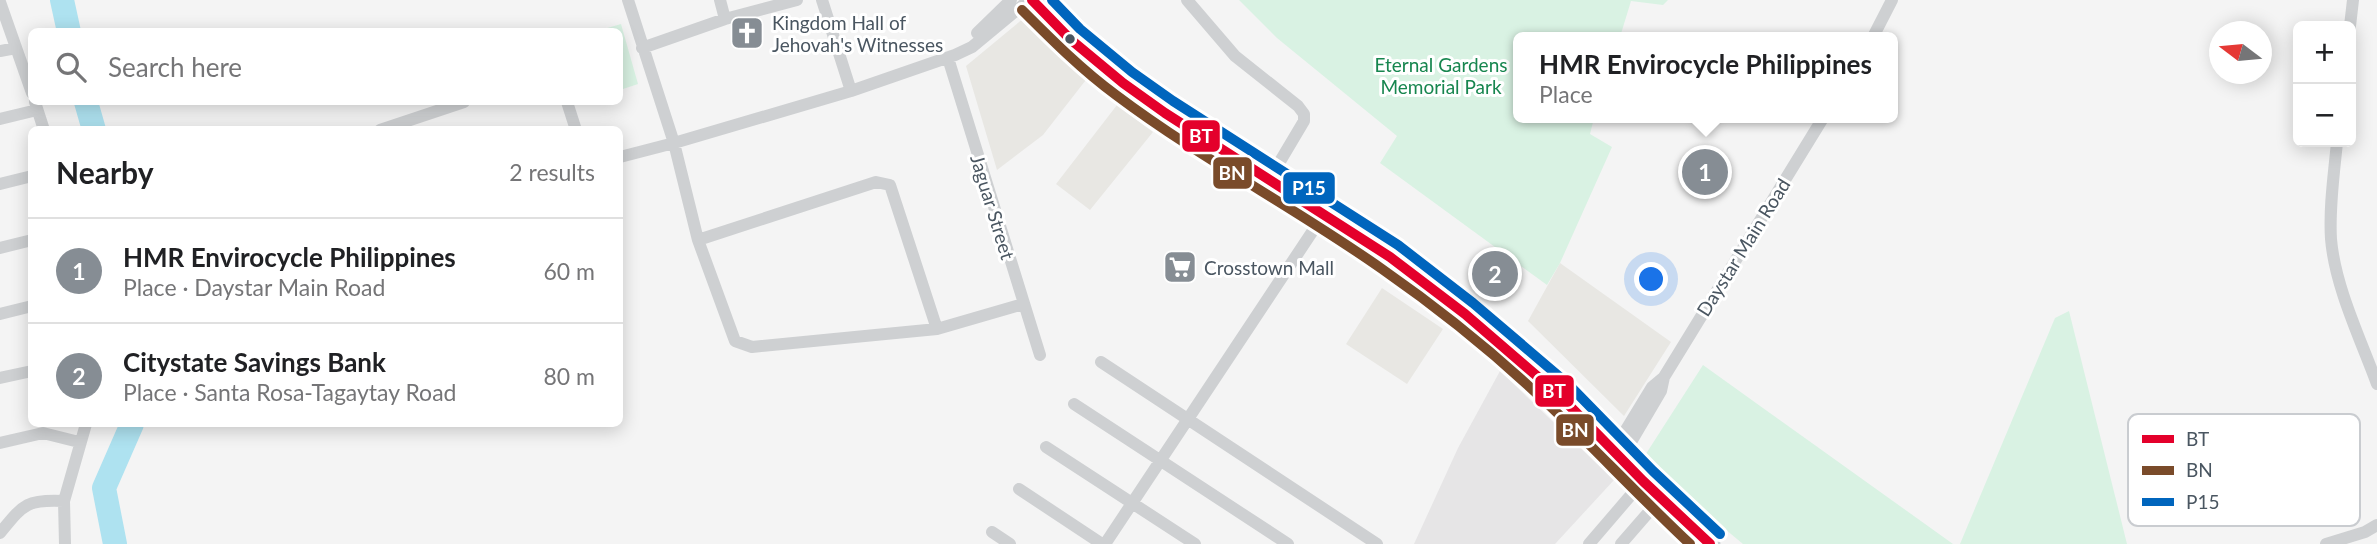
<!DOCTYPE html>
<html lang="en">
<head>
<meta charset="utf-8">
<style>
	body { margin:0; font-family:Lato,sans-serif; background:#f6f6f6; color:#202124 }
	.controls { position:absolute; right:21px; top:21px; display:grid; overflow:hidden; border-radius:10px; box-shadow:0 4px 18px #0003 }
	.controls button { width:63px; height:63px; display:grid; place-items:center; padding:0; border:0; border-bottom:2px solid #e0e0e0; background:#fff; color:#202124; font:35px sans-serif }
	.compass { position:absolute; left:2209px; top:21px; width:63px; height:63px; border-radius:50%; background:#fff; box-shadow:0 4px 18px #0003; rotate:286deg }
	.you { position:absolute; left:1652px; top:280px; width:24px; height:24px; margin:-18px; border:5px solid #fff; border-radius:50%; background:#1a73e8; box-shadow:0 0 0 10px #1a73e833 }
	.badge { display:grid; place-items:center; width:46px; height:46px; border-radius:50%; background:#868d94; color:#fff; font-size:23px; font-weight:700 }
	.pin { position:absolute; translate:-50% -50%; border:4px solid #fff; box-shadow:0 2px 7px #0006 }
	.popup { position:absolute; left:1513px; top:32px; width:385px; height:91px; box-sizing:border-box; display:grid; place-content:center; border-radius:10px; background:#fff; filter:drop-shadow(0 2px 5px #0005); font-size:23px; white-space:nowrap; color:#757577 }
	.popup b { font-size:26px; color:#202124 }
	.popup::after { content:''; position:absolute; left:50%; top:100%; margin-left:-14px; border:14px solid transparent; border-top-color:#fff }
	.list { margin:0; padding:0; list-style:none }
	h2 { display:flex; justify-content:space-between; align-items:center; height:91px; margin:0; padding:0 28px; font-size:30px }
	h2 small { font-size:23px; font-weight:400; color:#757577 }
	.list li { display:grid; grid-template-columns:46px 1fr auto; gap:21px; align-items:center; box-sizing:border-box; height:105px; padding:0 28px; border-top:2px solid #e0e0e0 }
	.list b { display:block; font-size:26px; white-space:nowrap }
	.list p { margin:0; font-size:23px; white-space:nowrap; color:#757577 }
	.list em { font-size:23px; font-style:normal; color:#757577 }
	.icon { flex:none; width:38px; height:38px; fill:none; stroke:currentColor; stroke-width:2; stroke-linecap:round; stroke-linejoin:round }
	.map { position:relative; flex:none; width:2377px; height:544px; overflow:hidden }
	.search { position:absolute; background:#fff; box-shadow:0 4px 18px #0003; left:28px; top:28px; width:595px; height:77px; display:flex; align-items:center; gap:18px; box-sizing:border-box; padding:0 24px; border-radius:10px; color:#757577; font-size:26px }
	.panel { position:absolute; background:#fff; box-shadow:0 4px 18px #0003; left:28px; top:126px; width:595px; height:301px; border-radius:10px }
	.map>svg:first-child { display:block }
	.commercial { fill:#e8e7e3 }
	.education { fill:#e6e5e6 }
	.green { fill:#d9f2e3 }
	.lines { fill:none; stroke-linecap:round; stroke-linejoin:round }
	.river { stroke:#aee2f0; stroke-width:24 }
	.minor { stroke:#ced0d2; stroke-width:12 }
	.primary { stroke:#caced1; stroke-width:21 }
	.bus-1-casing { stroke:#fff; stroke-width:16 }
	.bus-2-casing { stroke:#fff; stroke-width:16 }
	.bus-3-casing { stroke:#fff; stroke-width:16 }
	.bus-1 { stroke:#e4002b; stroke-width:10 }
	.bus-2 { stroke:#7a4b2a; stroke-width:10 }
	.bus-3 { stroke:#0065bd; stroke-width:10 }
	.bus-dot { fill:#4a5661; stroke:#fff; stroke-width:2.5 }
	.labels { text-anchor:middle; dominant-baseline:central; stroke-width:6; stroke-linejoin:round; paint-order:stroke }
	.poi-label { font-size:19px; fill:#4a5661; stroke:#fff; text-anchor:start }
	.park-label { font-size:19px; fill:#17864f; stroke:#fff }
	.street-label { font-size:19px; fill:#4a5661; stroke:#fff }
	.key { fill:#fff; stroke:#c9ccd0; stroke-width:2 }
	.key-label { font-size:19px; fill:#4a5661 }
	.line-badge { stroke:#fff; stroke-width:2.5 }
	.badge-label { font-size:19px; text-anchor:middle; font-weight:bold; fill:#fff }
</style>
</head>
<body>
<div class="map">
<svg width="2377" height="544" viewBox="0 0 2377 544">
	<rect width="100%" height="100%" fill="#f4f4f4"/>
	<!-- commercial -->
	<path class="commercial" d="M1024,18L1089,76L1043,135L997,170L966,66Z
		M1117,105L1153,132L1090,210L1056,184Z
		M1560,263L1671,342L1624,416L1528,321Z
		M1382,288L1443,329L1407,384L1346,344Z"/>
	<!-- education -->
	<path class="education" d="M1500,371L1614,480L1555,544H1414L1458,448Z"/>
	<!-- green -->
	<path class="green" d="M1239,0H1668L1663,5L1631,1L1620,37H1518V118H1594L1590,134L1612,147L1560,263L1547,285L1380,163L1397,136L1277,38Z
		M621,24L638,84L620,90V32L597,31Z
		M2069,311L2127,544H1960L2055,318Z
		M1703,365L1953,544H1743L1642,460Z"/>
	<g class="lines">
		<!-- river -->
		<path class="river" d="M62,0L69,32
			M86,102L94,130
			M115,544L104,488L132,424"/>
		<!-- minor -->
		<path class="minor" d="M628,0L674,143L698,240L735,341L752,347L937,329L1023,304
			M720,0L725,19
			M822,0L851,91
			M1187,0L1235,56L1298,106L1304,114V121L1269,180
			M0,2L32,93
			M2350,26L2353,0
			M977,33L1011,0
			M1873,37L1892,0
			M642,48L725,19L797,0
			M0,51L16,48
			M948,58L1040,355
			M35,102L44,130
			M567,102L576,130
			M0,119L37,110
			M380,130L464,102
			M2337,142C2334,174 2329,207 2331,239C2335,287 2361,340 2377,384
			M620,157L674,143L851,91L955,55L972,47L1029,0
			M0,184L32,176
			M698,240L876,182L890,185L937,329
			M0,248L32,240
			M0,314L32,306
			M1101,362L1377,544
			M0,378L32,371
			M1074,404L1288,544
			M0,443L43,433L79,442
			M1046,447L1195,544
			M1613,451L1652,387L1664,377
			M1621,459L1661,391L1664,377L1823,118
			M1019,489L1102,544
			M992,532L1010,544
			M0,533C23,505 26,499 64,501
			M65,544L64,501L86,424
			M1105,544L1324,214
			M1589,544L1643,481
			M1621,544L1661,498
			M2326,544L2365,532L2377,525"/>
		<!-- primary -->
		<path class="primary" d="M1032,0L1070,39L1123,83L1165,113L1390,257L1465,314L1559,395L1643,481L1710,544"/>
		<defs>
			<path id="bus-1" d="M1032,0L1070,39L1123,83L1165,113L1390,257L1465,314L1559,395L1643,481L1710,544"/>
			<path id="bus-2" d="M1022,10C1052,40 1082,70 1116,95C1201,159 1296,208 1382,269C1441,310 1499,357 1550,406C1597,451 1642,499 1690,544"/>
			<path id="bus-3" d="M1052,0L1080,29L1132,72L1173,101L1398,245L1473,303L1568,384L1653,471L1720,534"/>
		</defs>
		<!-- bus-1 casing -->
		<use href="#bus-1" class="bus-1-casing"/>
		<!-- bus-2 casing -->
		<use href="#bus-2" class="bus-2-casing"/>
		<!-- bus-3 casing -->
		<use href="#bus-3" class="bus-3-casing"/>
		<!-- bus-1 -->
		<use href="#bus-1" class="bus-1"/>
		<!-- bus-2 -->
		<use href="#bus-2" class="bus-2"/>
		<!-- bus-3 -->
		<use href="#bus-3" class="bus-3"/>
	</g>
	<!-- icons -->
	<defs>
		<symbol id="church-square" viewBox="-11 -11 22 22"><rect x="-9" y="-9" width="18" height="18" rx="4" fill="#868d94" stroke="#fff"/><path d="M-1.2-6h2.4v3.5h3.3v2.4h-3.3V6h-2.4V-.1h-3.3v-2.4h3.3Z" fill="#fff"/></symbol>
		<symbol id="supermarket-square" viewBox="-11 -11 22 22"><rect x="-9" y="-9" width="18" height="18" rx="4" fill="#868d94" stroke="#fff"/><path d="M-6-5.5h2.5l.6 2H6L4.5 2H-2.5L-4.4-4H-6ZM-1.5 3.2a1.3 1.3 0 1 0 .1 0ZM3 3.2a1.3 1.3 0 1 0 .1 0Z" fill="#fff"/></symbol>
	</defs>
	<g fill-rule="evenodd">
		<use href="#church-square" x="728" y="14" width="38" height="38"/>
		<use href="#supermarket-square" x="1161" y="248" width="38" height="38"/>
	</g>
	<!-- markers -->
	<circle class="bus-dot" cx="1070" cy="39" r="6"/>
	<g class="labels">
		<!-- poi labels -->
		<g class="poi-label">
			<text x="772" y="22">Kingdom Hall of<tspan x="772" dy="22">Jehovah's Witnesses</tspan></text>
			<text x="1204" y="267">Crosstown Mall</text>
		</g>
		<!-- park labels -->
		<g class="park-label">
			<text x="1441" y="64">Eternal Gardens<tspan x="1441" dy="22">Memorial Park</tspan></text>
		</g>
		<!-- street labels -->
		<g class="street-label">
			<text transform="translate(993 207) rotate(73)">Jaguar Street</text>
			<text transform="translate(1743 247) rotate(-58)">Daystar Main Road</text>
		</g>
	</g>
	<!-- legend -->
	<rect x="2128" y="414" width="232" height="112" rx="10" class="key"/>
	<rect x="2142" y="435" width="32" height="8" fill="#e4002b"/>
	<rect x="2142" y="466" width="32" height="9" fill="#7a4b2a"/>
	<rect x="2142" y="498" width="32" height="8" fill="#0065bd"/>
	<g class="key-label">
		<text x="2186" y="446">BT</text>
		<text x="2186" y="477">BN</text>
		<text x="2186" y="509">P15</text>
	</g>
	<g class="line-badge">
		<rect x="1181" y="119" width="40" height="34" rx="7" fill="#e4002b"/>
		<rect x="1212" y="156" width="41" height="34" rx="7" fill="#7a4b2a"/>
		<rect x="1282" y="171" width="54" height="34" rx="7" fill="#0065bd"/>
		<rect x="1534" y="374" width="41" height="34" rx="7" fill="#e4002b"/>
		<rect x="1555" y="413" width="40" height="34" rx="7" fill="#7a4b2a"/>
	</g>
	<g class="badge-label">
		<text x="1201" y="143">BT</text>
		<text x="1232" y="180">BN</text>
		<text x="1309" y="195">P15</text>
		<text x="1554" y="398">BT</text>
		<text x="1575" y="437">BN</text>
	</g>
</svg>
<div class="controls">
<button>+</button>
<button>−</button>
</div>
<svg class="compass" viewBox="-18 -18 36 36"><path d="M0-13l5 13h-10z" fill="#e53935"/><path d="M0 13l5-13h-10z" fill="#757577"/></svg>
<div class="you"></div>
<div class="pin badge" style="left:1705px;top:172px">1</div>
<div class="popup"><b>HMR Envirocycle Philippines</b>Place</div>
<div class="pin badge" style="left:1495px;top:274px">2</div>
<div class="search"><svg class="icon" aria-label="search" viewBox="0 0 24 24"><circle cx="10" cy="10" r="6"/><path d="M15 15l6 6"/></svg>Search here</div>
<section class="panel">
<h2>Nearby<small>2 results</small></h2>
<ul class="list">
<li><span class="badge">1</span><div><b>HMR Envirocycle Philippines</b><p>Place · Daystar Main Road</p></div><em>60 m</em></li>
<li><span class="badge">2</span><div><b>Citystate Savings Bank</b><p>Place · Santa Rosa-Tagaytay Road</p></div><em>80 m</em></li>
</ul>
</section>
</div>
</body>
</html>
